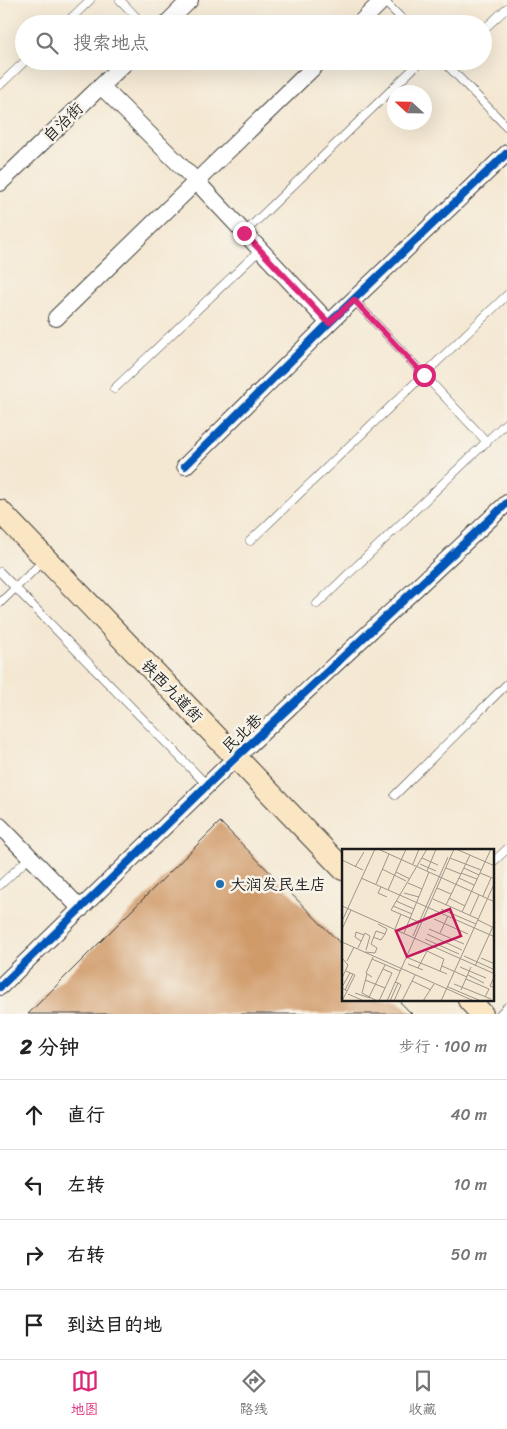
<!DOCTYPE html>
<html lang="zh">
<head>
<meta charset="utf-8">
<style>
	body { margin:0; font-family:Sriracha,"LXGW WenKai TC",sans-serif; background:#f6f6f6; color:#222 }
	.compass { position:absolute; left:387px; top:85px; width:45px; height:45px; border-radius:50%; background:#fff; box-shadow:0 5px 20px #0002; rotate:292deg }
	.stop { position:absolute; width:15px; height:15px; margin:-11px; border:4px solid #db2777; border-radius:50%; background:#fff }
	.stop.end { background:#db2777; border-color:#fff; box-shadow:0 1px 5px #0008 }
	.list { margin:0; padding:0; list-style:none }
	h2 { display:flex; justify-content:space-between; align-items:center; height:65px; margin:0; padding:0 20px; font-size:21px }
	h2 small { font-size:16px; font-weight:400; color:#767676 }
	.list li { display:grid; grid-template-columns:32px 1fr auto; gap:15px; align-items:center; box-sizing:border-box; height:70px; padding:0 20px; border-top:1px solid #e0e0e0 }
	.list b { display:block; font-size:19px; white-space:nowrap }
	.list em { font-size:16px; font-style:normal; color:#767676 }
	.icon { flex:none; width:28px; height:28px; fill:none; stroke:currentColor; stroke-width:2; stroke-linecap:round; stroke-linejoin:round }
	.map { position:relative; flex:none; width:507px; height:1014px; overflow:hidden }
	.search { position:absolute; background:#fff; box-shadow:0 5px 20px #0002; left:15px; right:15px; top:15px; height:55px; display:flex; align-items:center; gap:12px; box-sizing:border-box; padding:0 18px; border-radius:28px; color:#767676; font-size:19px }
	.sheet { height:345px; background:#fff }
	nav { display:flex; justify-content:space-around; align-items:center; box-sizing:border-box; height:70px; border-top:1px solid #e0e0e0; background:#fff; font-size:14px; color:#767676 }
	nav a { display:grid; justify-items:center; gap:2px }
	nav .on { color:#db2777 }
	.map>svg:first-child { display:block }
	.building { fill:#d09a69 }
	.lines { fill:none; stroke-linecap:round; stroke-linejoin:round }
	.service-casing { stroke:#3c3b37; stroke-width:9 }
	.minor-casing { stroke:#3c3b37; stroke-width:18 }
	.secondary-casing { stroke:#3c3b37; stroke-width:24 }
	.service { stroke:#fff; stroke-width:8 }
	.minor { stroke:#fff; stroke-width:16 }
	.secondary { stroke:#fbe6c4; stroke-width:22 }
	.cycleway-casing { stroke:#f7f3e8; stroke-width:11 }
	.cycleway { stroke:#0057b8; stroke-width:8 }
	.route { stroke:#db2777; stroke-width:6 }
	.poi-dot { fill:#1f6fb2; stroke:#f7f3e8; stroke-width:2 }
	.labels { text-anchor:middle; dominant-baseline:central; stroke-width:5; stroke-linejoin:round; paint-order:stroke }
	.street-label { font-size:16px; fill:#1c1c1c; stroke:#f7f3e8 }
	.poi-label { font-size:16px; fill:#1c1c1c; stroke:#f7f3e8; text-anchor:start }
	.inset-road { fill:none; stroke:#9e968a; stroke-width:1 }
	.view { fill:#c2185b; fill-opacity:0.15; stroke:#c2185b; stroke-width:2.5 }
	.inset-edge { fill:none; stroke:#1c1c1c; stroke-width:2.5 }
</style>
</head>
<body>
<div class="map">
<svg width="507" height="1014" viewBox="0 0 507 1014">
	<rect width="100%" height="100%" fill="#f7f3e8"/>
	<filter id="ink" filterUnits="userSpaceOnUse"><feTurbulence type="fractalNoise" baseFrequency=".02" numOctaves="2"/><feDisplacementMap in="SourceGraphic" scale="10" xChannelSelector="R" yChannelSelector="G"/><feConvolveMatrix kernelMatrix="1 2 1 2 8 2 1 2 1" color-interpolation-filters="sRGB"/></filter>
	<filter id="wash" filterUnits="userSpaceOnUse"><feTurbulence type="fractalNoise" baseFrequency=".0096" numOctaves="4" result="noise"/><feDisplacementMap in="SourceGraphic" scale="20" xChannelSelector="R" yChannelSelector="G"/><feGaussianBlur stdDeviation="1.12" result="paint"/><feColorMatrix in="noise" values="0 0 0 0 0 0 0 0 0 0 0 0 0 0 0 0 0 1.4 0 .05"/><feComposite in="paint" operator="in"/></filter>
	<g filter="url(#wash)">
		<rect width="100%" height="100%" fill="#f4e8d3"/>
		<g id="blocks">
			<!-- building -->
			<path class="building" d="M220,822L343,946V1000H398L412,1014H28Z"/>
		</g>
	</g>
	<g filter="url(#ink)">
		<use href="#blocks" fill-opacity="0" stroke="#3c3b37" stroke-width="1"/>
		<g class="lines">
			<defs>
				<path id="service" d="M120,0L143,24
					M383,0L407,24
					M65,24L90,0
					M483,30L507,8
					M443,61L507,127
					M0,85L25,61
					M244,233L421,61
					M354,300L487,442
					M114,389L260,250
					M250,541L507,295
					M0,572L207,785
					M0,603L43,561
					M317,604L507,422
					M395,795L507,684
					M493,862L507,849
					M0,885L30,857
					M500,1014L507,1007"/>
				<path id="minor" d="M166,24L190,0
					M359,24L383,0
					M101,86L196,181L329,323
					M0,183L127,61
					M56,318L320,61
					M185,466L329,323L507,153
					M0,826L81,909
					M0,987L231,762L507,503"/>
				<path id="secondary" d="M0,511L343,869
					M469,1000L482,1014"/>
			</defs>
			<!-- service casing -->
			<use href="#service" class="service-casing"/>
			<!-- minor casing -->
			<use href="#minor" class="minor-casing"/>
			<!-- secondary casing -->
			<use href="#secondary" class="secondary-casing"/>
			<!-- service -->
			<use href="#service" class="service"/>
			<!-- minor -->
			<use href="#minor" class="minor"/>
			<!-- secondary -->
			<use href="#secondary" class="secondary"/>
			<defs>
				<path id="cycleway" d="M185,466L329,323L507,153
					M0,987L231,762L507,503"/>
			</defs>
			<!-- cycleway casing -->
			<use href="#cycleway" class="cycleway-casing"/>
			<!-- cycleway -->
			<use href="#cycleway" class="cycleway"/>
		</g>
	</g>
	<g class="lines" filter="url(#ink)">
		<!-- route -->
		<path class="route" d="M244,233L329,323L354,300L424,375"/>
	</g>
	<!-- markers -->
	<circle class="poi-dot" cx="220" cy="884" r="5"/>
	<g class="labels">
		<!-- street labels -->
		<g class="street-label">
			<text transform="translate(63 122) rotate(-44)">自治街</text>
			<text transform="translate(172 691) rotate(46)">铁西九道街</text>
			<text transform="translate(242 733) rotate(-43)">民北巷</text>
		</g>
		<!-- poi labels -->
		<g class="poi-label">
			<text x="230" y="884">大润发民生店</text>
		</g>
	</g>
	<!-- overview -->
	<g transform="translate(342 849)">
		<rect width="152" height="152" fill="#f4e8d3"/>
		<path class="inset-road" d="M36,0L153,53M114,0L153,17M80,9L96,16M108,9L139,21M0,11L21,21M71,15L77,0M78,15L94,22M13,18L22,3M104,19L119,25M122,19L137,26M40,20L64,32M85,22L94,0M54,23L68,30M119,24L135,30M138,24L153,30M19,29L153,88M117,29L132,36M66,34L80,40M34,35L47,5M39,38L36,44L45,48M95,39L109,45M46,41L64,0M62,44L77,48M141,47L149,29M107,49L123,57M91,50L136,70M54,52L72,60M104,56L128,6M0,57L153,125M51,57L70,65M99,60L134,75M120,63L149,0M128,66L137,46M92,70L126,85M136,71L150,78M0,72L33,0M79,74L49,61L85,0M0,80L9,61M53,80L59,65M87,80L122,95M62,84L87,23M98,84L106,67M85,85L120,101M71,87L106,8M31,88L39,91L43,85M83,90L117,105M19,92L13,88L14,83L22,86M0,93L132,152M16,99L23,84L28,87L24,101M23,103L33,104L35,99L29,95L34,82L43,85L45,80L36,75M122,107L153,121M64,108L105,125M0,109L6,116L0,129M139,109L153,115M30,110L58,122M5,112L12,98M66,115L81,121M100,117L125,128M133,117L153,73M118,118L144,129M76,119L85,102L102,110L98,122M4,122L13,126L5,142M25,125L20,144L35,152M126,126L142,134M153,126L148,137L153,139M30,128L24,124L31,108M124,130L147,140L143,148M23,131L43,139M70,132L89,141M112,135L149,150M0,138L8,124M106,138L139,152M0,139L5,142L0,152M3,141L11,125M119,141L129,118M13,144L28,149M6,145L22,152M27,148L43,116M37,152L50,124L41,120M45,152L112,0M48,152L56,134L53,133M52,152L59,136L56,134M60,152L73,126M81,152L92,135M99,152L153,33"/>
		<path class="view" d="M108,60L119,87L65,108L54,82Z"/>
		<rect width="152" height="152" class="inset-edge"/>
	</g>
</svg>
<svg class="compass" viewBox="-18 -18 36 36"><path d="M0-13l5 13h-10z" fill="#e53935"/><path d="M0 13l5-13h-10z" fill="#767676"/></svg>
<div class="stop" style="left:424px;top:375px"></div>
<div class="stop end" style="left:244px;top:233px"></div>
<div class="search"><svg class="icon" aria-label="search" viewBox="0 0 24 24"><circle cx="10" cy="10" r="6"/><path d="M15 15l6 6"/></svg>搜索地点</div>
</div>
<section class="sheet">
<h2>2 分钟<small>步行 · 100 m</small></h2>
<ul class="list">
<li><svg class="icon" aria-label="ahead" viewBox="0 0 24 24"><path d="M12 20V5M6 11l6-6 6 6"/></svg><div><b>直行</b></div><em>40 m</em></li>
<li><svg class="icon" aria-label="left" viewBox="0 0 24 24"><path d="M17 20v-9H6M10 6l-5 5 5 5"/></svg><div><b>左转</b></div><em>10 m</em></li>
<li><svg class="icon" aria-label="right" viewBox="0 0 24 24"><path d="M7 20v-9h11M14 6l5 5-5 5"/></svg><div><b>右转</b></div><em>50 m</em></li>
<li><svg class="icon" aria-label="arrive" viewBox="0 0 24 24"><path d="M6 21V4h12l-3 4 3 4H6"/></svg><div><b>到达目的地</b></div></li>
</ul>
</section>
<nav>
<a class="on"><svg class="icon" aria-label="map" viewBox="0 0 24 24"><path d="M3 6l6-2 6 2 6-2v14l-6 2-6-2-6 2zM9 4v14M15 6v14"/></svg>地图</a>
<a><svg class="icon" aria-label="directions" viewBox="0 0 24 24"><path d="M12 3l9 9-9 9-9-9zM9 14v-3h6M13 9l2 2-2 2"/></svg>路线</a>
<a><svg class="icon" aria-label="saved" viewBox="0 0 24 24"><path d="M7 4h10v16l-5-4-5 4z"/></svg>收藏</a>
</nav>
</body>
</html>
